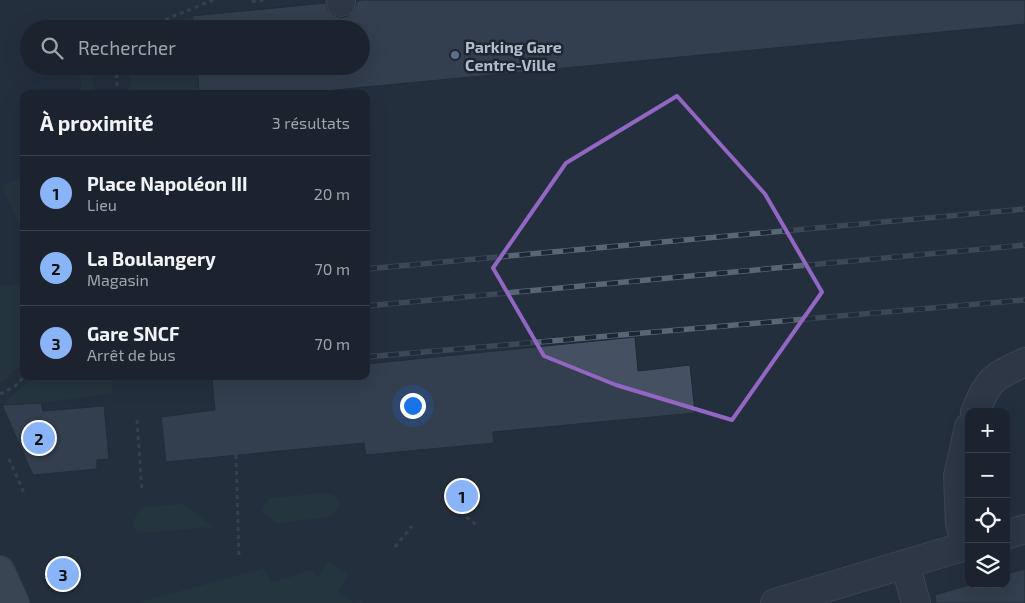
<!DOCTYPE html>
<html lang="fr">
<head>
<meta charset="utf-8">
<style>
	body { margin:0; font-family:"Exo 2",sans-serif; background:#242b36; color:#f1f3f6 }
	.controls { position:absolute; right:15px; bottom:15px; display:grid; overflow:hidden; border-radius:10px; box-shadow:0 5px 20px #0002 }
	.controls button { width:45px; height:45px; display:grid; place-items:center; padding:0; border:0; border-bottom:1px solid #39404a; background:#1b232e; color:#f1f3f6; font:25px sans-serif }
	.you { position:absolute; left:412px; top:405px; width:18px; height:18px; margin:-12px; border:4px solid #fff; border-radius:50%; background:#1a73e8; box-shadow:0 0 0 8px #1a73e833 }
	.badge { display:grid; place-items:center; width:32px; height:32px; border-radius:50%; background:#8ab4f8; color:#111; font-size:16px; font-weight:700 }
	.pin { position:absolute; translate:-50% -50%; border:2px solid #fff; box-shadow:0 1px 5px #0006 }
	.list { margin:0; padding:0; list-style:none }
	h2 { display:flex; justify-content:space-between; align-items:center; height:65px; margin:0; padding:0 20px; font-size:21px }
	h2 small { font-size:16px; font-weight:400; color:#a0a4aa }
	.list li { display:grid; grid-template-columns:32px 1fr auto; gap:15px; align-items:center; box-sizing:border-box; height:75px; padding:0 20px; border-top:1px solid #39404a }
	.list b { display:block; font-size:19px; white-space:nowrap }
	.list p { margin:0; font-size:16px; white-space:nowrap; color:#a0a4aa }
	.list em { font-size:16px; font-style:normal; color:#a0a4aa }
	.icon { flex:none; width:28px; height:28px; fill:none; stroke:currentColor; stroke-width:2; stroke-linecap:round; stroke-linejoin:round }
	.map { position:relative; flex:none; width:1025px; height:603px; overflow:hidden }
	.search { position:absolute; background:#1b232e; box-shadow:0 5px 20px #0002; left:20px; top:20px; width:350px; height:55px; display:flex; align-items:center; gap:12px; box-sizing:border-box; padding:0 18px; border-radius:28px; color:#a0a4aa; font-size:19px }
	.panel { position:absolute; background:#1b232e; box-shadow:0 5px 20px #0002; left:20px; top:90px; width:350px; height:290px; border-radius:10px }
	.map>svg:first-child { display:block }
	.green { fill:#263c3f }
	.building { fill:#455162; stroke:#1f2835 }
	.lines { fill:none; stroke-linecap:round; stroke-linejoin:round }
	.minor-casing { stroke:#565f6c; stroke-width:30 }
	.major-casing { stroke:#414a57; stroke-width:30 }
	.path { stroke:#44595c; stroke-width:3; stroke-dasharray:4 4; stroke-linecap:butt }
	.minor { stroke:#38414e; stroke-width:28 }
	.major { stroke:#56606e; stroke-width:28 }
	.rail-casing { stroke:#5a6575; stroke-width:5.5 }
	.rail { stroke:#1d2633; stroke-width:4; stroke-dasharray:11; stroke-linecap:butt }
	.marked { fill:none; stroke:#9266c3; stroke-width:4; stroke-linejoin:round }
	.service-dot { fill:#5c6f8a; stroke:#1d2633; stroke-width:2 }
	.labels { text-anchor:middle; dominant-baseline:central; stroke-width:5; stroke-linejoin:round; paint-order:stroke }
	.poi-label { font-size:16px; font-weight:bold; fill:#b4bcc9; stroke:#1d2633; text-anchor:start }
</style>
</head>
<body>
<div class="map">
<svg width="1025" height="603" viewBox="0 0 1025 603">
	<rect width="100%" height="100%" fill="#242f3e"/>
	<!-- green -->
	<path class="green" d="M192,16L193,29H164Z
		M79,66H92L94,94H82Z
		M130,66H197L199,94H130Z
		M24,176V226L21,229L2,186Z
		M24,284V361L4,381L0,382V286Z
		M45,376H111L113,393L41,403L2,405L25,384Z
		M326,493L335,496L339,504L336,512L329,517L276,523L262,511L269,498Z
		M184,504L213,527L139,533L133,527V521L141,507Z
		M329,561L348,574L338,591L354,603L361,598L363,603H138L264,568L271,583L311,570L318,578Z"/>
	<!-- building -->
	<path class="building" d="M363,0H1025V24L293,94H199L197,66H361V29H193L192,16L326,3L328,10L333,15L341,18L348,16L354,10L357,1Z
		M635,337L638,371L690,365L695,413L493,432L494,443L366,455L364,443L166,462L161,417L215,410L212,379L241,376H366V364Z
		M41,403L43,411L104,406L109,459L97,460V469L33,475L2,405Z
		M1025,569V603H936L935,595L972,584H1006V574Z"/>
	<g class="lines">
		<defs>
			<path id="minor" d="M341,0V2
				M975,412C990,377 992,378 1025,362
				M1006,535L1025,529
				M966,546L960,523L958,476L969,427
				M905,564L916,603
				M775,603L969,545"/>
			<path id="major" d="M0,570L15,603"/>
		</defs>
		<!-- minor casing -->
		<use href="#minor" class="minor-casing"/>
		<!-- major casing -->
		<use href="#major" class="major-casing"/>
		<!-- path -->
		<path class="path" d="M256,0L250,2L264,0
			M143,29L213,0
			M117,94V66
			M0,394L14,387L25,376
			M137,420L142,492
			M236,455L239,558
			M9,459L24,493
			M460,512L479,527
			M395,547L412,526"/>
		<!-- minor -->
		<use href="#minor" class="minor"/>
		<!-- major -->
		<use href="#major" class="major"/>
		<defs>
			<path id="rail" d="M366,269L1025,209
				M366,306L1025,245
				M366,357L1025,300"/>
		</defs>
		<!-- rail casing -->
		<use href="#rail" class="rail-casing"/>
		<!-- rail -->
		<use href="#rail" class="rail"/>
	</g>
	<!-- marked area -->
	<path d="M0 0H1025V603H0ZM677,96L765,194L822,292L732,420L616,385L544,356L493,268L566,163Z" fill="#242f3e" fill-opacity=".55" fill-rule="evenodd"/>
	<path class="marked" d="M677,96L765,194L822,292L732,420L616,385L544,356L493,268L566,163Z"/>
	<!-- markers -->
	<circle class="service-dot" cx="455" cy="55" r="5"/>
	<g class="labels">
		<!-- poi labels -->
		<g class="poi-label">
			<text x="465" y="46">Parking Gare<tspan x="465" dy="18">Centre-Ville</tspan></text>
		</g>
	</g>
</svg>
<div class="controls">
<button>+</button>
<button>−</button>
<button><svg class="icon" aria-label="locate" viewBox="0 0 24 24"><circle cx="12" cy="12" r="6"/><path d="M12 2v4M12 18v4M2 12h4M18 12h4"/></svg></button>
<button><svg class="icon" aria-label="layers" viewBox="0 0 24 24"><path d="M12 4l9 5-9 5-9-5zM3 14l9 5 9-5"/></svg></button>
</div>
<div class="you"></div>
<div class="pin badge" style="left:462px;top:496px">1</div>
<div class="pin badge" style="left:39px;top:438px">2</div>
<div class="pin badge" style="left:63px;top:574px">3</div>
<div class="search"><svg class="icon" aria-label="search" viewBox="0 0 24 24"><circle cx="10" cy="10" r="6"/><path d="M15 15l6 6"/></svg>Rechercher</div>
<section class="panel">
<h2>À proximité<small>3 résultats</small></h2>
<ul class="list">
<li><span class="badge">1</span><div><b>Place Napoléon III</b><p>Lieu</p></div><em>20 m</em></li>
<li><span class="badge">2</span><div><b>La Boulangery</b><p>Magasin</p></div><em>70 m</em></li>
<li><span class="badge">3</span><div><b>Gare SNCF</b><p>Arrêt de bus</p></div><em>70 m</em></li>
</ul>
</section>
</div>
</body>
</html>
